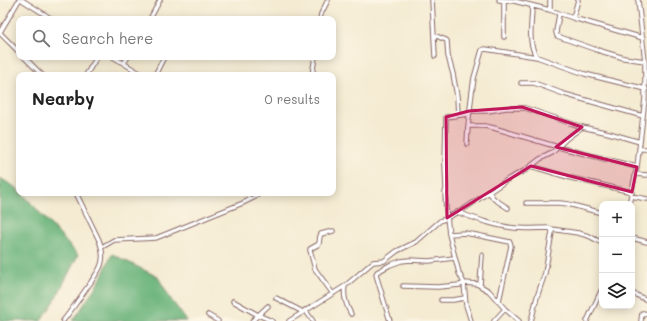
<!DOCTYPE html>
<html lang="en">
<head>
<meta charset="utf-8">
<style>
	body { margin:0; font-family:Mali,sans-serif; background:#f2f2f2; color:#222 }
	.controls { position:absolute; right:12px; bottom:12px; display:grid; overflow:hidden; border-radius:8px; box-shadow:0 2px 10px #0003 }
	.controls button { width:36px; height:36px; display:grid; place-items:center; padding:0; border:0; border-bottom:1px solid #e0e0e0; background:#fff; color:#222; font:20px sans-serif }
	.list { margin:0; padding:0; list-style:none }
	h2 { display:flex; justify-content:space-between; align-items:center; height:52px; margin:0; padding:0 16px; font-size:17px }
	h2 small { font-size:13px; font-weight:400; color:#767676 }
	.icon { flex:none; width:22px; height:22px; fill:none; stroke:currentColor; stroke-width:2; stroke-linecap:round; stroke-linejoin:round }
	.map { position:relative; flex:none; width:647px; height:321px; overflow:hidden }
	.search { position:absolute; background:#fff; box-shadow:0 2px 10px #0003; left:16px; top:16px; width:320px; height:44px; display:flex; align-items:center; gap:10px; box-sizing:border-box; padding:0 14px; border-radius:8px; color:#767676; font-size:15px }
	.panel { position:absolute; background:#fff; box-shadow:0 2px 10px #0003; left:16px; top:72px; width:320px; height:124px; border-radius:8px }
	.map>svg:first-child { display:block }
	.forest { fill:#68b279; stroke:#596852 }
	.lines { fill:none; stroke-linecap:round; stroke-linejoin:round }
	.minor-casing { stroke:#866665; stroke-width:5.5 }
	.minor { stroke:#fff; stroke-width:3.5 }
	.marked { fill:#c2185b; fill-opacity:0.2; stroke:#c2185b; stroke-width:3; stroke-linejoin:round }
</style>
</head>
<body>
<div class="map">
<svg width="647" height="321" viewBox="0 0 647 321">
	<rect width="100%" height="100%" fill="#fcf5e5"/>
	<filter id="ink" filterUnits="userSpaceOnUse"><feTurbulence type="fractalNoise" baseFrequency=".025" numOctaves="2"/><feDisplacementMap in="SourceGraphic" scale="8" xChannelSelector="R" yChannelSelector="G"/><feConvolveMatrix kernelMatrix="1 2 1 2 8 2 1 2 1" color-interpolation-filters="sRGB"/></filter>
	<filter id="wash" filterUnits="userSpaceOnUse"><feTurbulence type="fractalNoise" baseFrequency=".012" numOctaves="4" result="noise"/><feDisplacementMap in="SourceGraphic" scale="16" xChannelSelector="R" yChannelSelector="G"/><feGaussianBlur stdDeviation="0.9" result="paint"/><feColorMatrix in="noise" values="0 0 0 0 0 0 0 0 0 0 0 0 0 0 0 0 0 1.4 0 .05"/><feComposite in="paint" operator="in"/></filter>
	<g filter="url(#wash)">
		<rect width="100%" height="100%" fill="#f4ebd2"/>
		<!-- forest -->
		<path class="forest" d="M0,178L18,189L19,193H22L78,255L54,302L41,321H0Z
			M112,254L158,277L170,298L187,321H73L100,280Z"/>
	</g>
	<g filter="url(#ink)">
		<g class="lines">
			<defs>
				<path id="minor" d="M22,0L52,19
					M432,0L435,56
					M499,0L514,1L550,10L573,18L643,38
					M550,0V10
					M532,6C532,22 527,44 537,57
					M559,14L556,32L557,36L594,49L624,58L645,61
					M573,18L578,0
					M150,19L160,0
					M320,19L321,14L328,0
					M0,32L19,0
					M0,33L19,52
					M434,35L446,40L447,41L448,56L453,74L457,96L458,115
					M504,37V1
					M24,57L42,75
					M113,57L143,75
					M124,63L128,57
					M86,75L97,57
					M155,75L164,57
					M312,75L315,57
					M521,83H534L564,94L643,116
					M469,111H488L506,108H525L582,127L609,133L640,142
					M469,114L446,117V118L445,164L446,189L445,193L446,209L449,234L459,273L464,283L466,305L471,321
					M468,126H485L494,128L558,147L637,167
					M467,144L468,126L472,92L474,78L482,50L485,49L537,57L585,74L617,82L646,89
					M639,149H647
					M531,166L571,178L632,192
					M635,174L647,175
					M489,192L494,199L508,208
					M631,196L647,199
					M526,203H560L568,204L602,213
					M629,204L637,167L645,99V61L638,0
					M457,212C476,219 495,226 515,228C526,229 538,228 549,228L551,229L578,233L589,236L602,243
					M449,234L465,233L476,235L510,242L511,246L499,301
					M632,238L647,242
					M102,247L114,240L156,238L243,203L255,197L259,193
					M480,285L482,255
					M345,286C343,296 346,305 351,314
					M403,286L438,287L460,285L464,283L477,284L489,291L505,309L519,321
					M632,293L647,300
					M333,294L315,269L310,250V249L319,244L320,236L321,234L333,231
					M276,298L303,312
					M441,300H453L465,298
					M233,301L258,315L272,321
					M305,310L313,321
					M208,315L218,321
					M63,321C73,308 82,295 91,282C94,277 99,271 101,265C104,257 102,248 99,240L76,193
					M252,321L268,306
					M289,321L345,286L373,262L384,261L397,251L416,242L440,221C448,218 455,213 464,209L510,178L526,170L540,159L552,153L566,139L582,127
					M390,321L377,278L376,274L377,272L390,265L401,261L410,260L429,261L454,258
					M494,321L505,309
					M531,321L537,297L545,273L552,232L551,229
					M587,321L602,289
					M641,321L642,313H643L647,314"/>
			</defs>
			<!-- minor casing -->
			<use href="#minor" class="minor-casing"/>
			<!-- minor -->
			<use href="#minor" class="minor"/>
		</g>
	</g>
	<!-- marked area -->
	<path class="marked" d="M522,107L582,127L556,147L637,167L632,192L531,166L447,218L446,117L469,111Z"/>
</svg>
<div class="controls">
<button>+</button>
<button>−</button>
<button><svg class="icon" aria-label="layers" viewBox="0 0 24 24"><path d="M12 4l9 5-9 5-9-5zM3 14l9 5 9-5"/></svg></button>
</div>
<div class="search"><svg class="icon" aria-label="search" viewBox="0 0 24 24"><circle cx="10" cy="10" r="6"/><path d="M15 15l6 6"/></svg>Search here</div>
<section class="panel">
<h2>Nearby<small>0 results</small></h2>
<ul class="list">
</ul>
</section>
</div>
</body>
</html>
